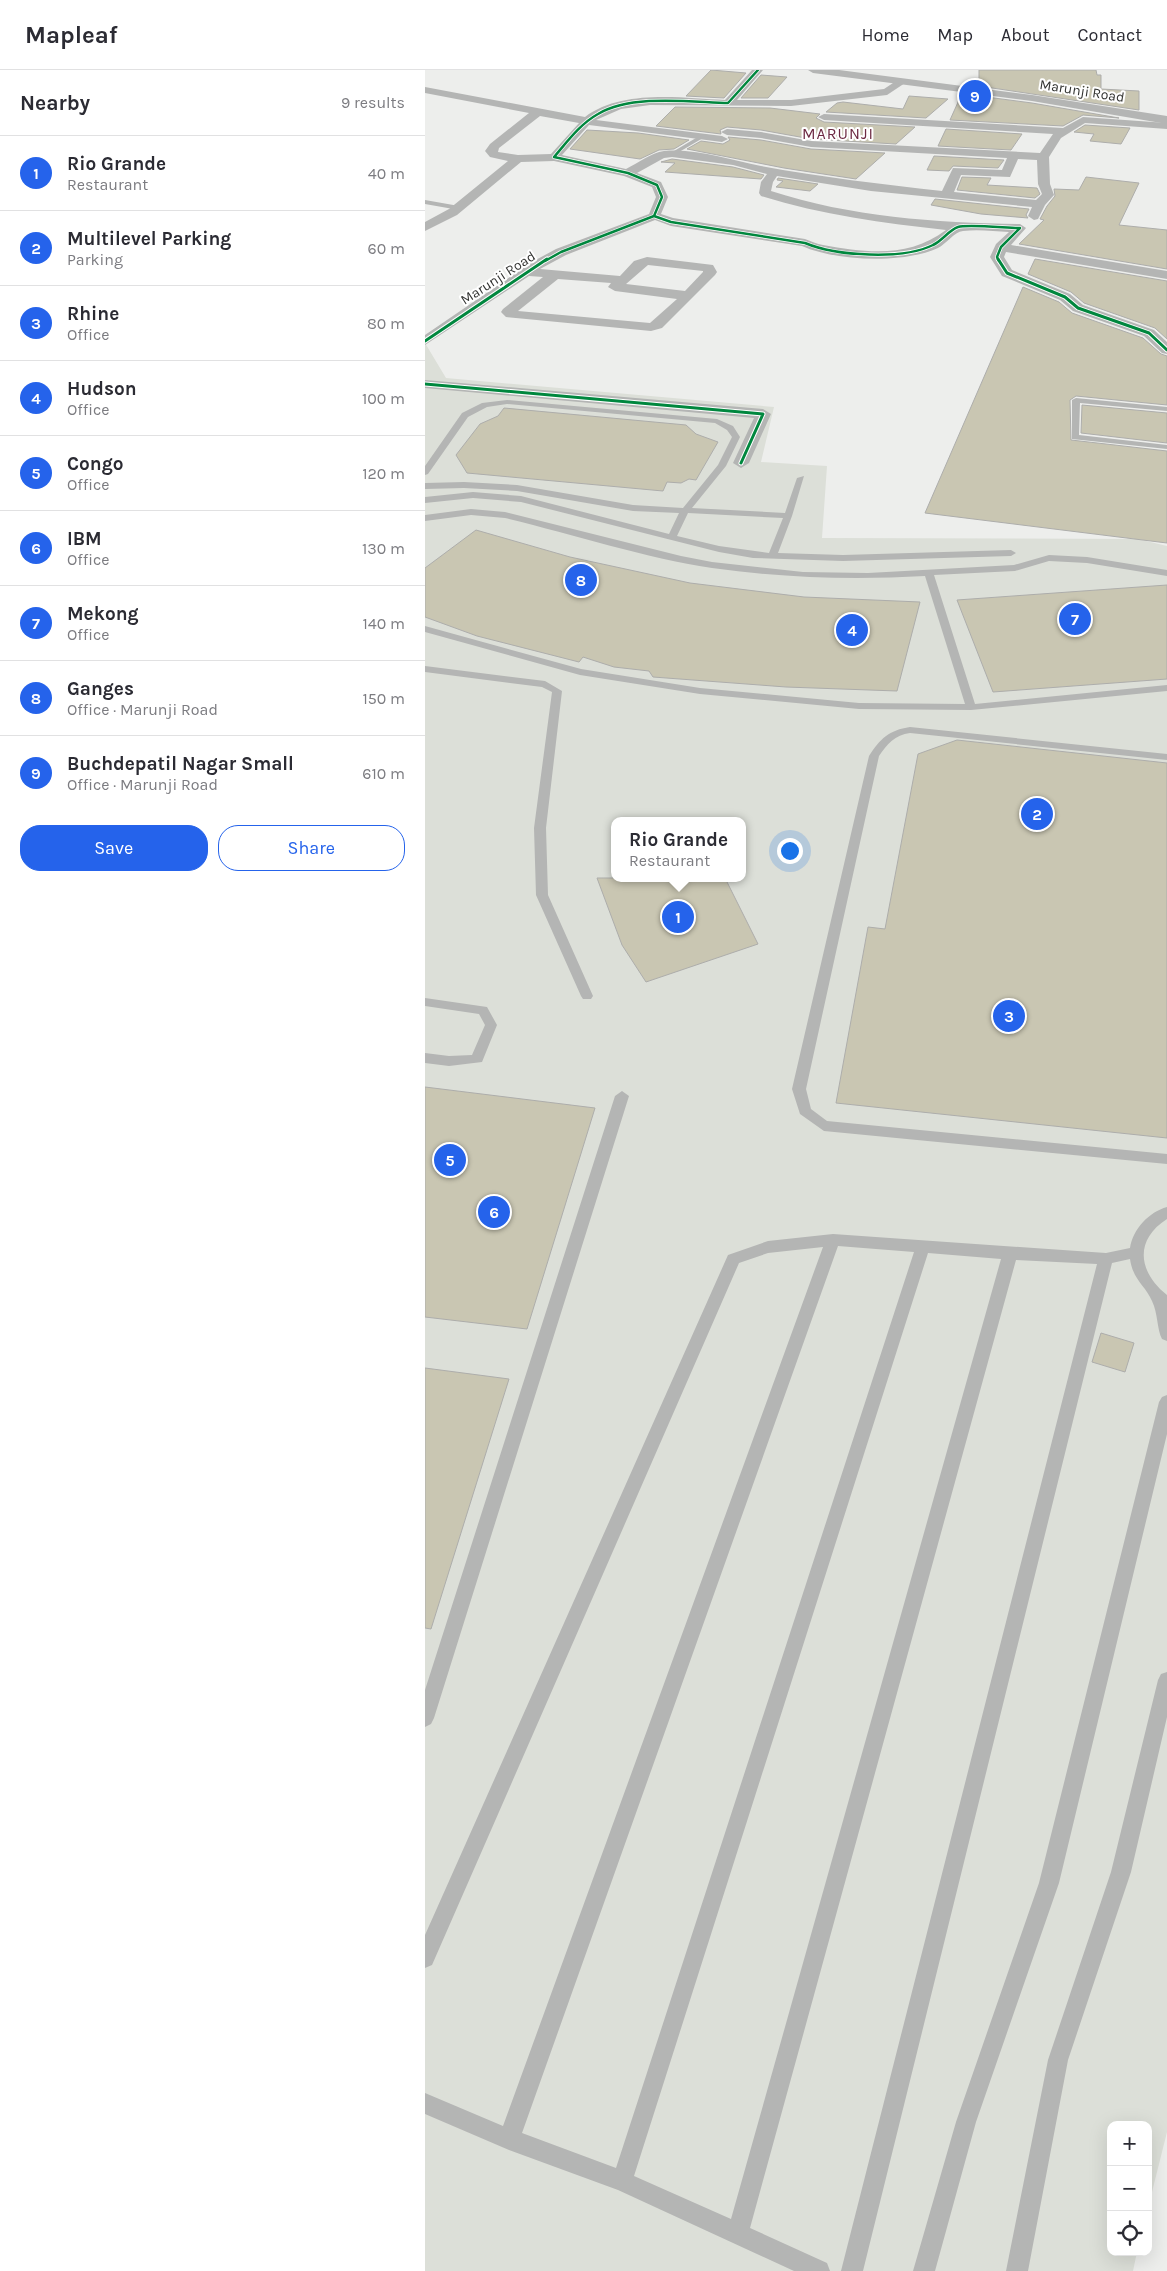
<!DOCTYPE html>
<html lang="en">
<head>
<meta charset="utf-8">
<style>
	body { margin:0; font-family:Karla,sans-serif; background:#f2f2f3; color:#2b2b33 }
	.controls { position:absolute; right:15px; bottom:15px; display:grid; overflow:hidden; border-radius:10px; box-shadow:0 5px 20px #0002 }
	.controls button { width:45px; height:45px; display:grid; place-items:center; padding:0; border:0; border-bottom:1px solid #e1e1e2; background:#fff; color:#2b2b33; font:25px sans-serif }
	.you { position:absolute; left:364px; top:780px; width:18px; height:18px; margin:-12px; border:4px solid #fff; border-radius:50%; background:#1a73e8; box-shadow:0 0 0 8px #1a73e833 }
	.badge { display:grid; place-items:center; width:32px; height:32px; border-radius:50%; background:#2563eb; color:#fff; font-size:16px; font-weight:700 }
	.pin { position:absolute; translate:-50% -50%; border:2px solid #fff; box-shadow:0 1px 5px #0006 }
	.popup { position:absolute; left:186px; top:747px; width:135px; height:65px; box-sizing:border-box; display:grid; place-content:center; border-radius:10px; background:#fff; filter:drop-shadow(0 1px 4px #0005); font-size:16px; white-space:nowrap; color:#7c7c81 }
	.popup b { font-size:19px; color:#2b2b33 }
	.popup::after { content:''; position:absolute; left:50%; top:100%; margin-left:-10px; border:10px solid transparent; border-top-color:#fff }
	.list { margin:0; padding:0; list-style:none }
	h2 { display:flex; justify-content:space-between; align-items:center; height:65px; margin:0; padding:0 20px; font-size:21px }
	h2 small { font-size:16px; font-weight:400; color:#7c7c81 }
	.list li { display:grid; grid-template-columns:32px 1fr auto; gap:15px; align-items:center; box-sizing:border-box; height:75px; padding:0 20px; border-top:1px solid #e1e1e2 }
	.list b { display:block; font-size:19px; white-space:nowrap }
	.list p { margin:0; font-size:16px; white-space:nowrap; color:#7c7c81 }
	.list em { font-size:16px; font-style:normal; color:#7c7c81 }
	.actions { display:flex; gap:10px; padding:15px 20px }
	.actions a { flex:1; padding:11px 0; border:1px solid #2563eb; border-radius:20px; text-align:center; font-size:18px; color:#2563eb }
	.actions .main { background:#2563eb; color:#fff }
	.icon { flex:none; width:28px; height:28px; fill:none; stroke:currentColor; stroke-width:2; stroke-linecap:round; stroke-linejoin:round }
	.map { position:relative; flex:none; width:742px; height:2201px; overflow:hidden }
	header { display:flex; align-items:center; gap:30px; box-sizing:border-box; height:70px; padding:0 25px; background:#fff; border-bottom:1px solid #e1e1e2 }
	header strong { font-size:24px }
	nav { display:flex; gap:28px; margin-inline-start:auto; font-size:18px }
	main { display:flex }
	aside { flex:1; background:#fff }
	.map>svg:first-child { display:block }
	.built { fill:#dcdfd8; fill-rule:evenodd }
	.building { fill:#c9c6b2; stroke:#adadab }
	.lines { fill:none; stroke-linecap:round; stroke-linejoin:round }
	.service { fill:#b4b5b4; fill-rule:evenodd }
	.minor { fill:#b4b5b4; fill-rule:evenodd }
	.tertiary { fill:#b4b5b4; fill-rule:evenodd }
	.cycleway-far1-casing { stroke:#fff; stroke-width:4 }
	.cycleway-casing { stroke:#fff; stroke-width:5 }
	.cycleway-far1 { stroke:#00873e; stroke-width:2.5 }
	.cycleway { stroke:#00873e; stroke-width:3 }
	.labels { text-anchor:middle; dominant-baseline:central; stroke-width:4; stroke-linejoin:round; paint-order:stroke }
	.far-street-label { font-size:14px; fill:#323331; stroke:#fff }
	.far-quarter-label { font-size:16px; letter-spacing:1px; fill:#6c2942; stroke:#fff }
</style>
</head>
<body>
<header>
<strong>Mapleaf</strong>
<nav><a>Home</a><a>Map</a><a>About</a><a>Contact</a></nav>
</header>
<main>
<aside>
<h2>Nearby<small>9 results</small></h2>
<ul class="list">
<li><span class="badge">1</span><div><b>Rio Grande</b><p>Restaurant</p></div><em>40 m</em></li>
<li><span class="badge">2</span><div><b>Multilevel Parking</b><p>Parking</p></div><em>60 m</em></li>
<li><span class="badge">3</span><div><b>Rhine</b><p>Office</p></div><em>80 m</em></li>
<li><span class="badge">4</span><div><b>Hudson</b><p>Office</p></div><em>100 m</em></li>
<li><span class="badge">5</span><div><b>Congo</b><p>Office</p></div><em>120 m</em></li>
<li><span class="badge">6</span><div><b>IBM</b><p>Office</p></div><em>130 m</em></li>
<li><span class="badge">7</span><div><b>Mekong</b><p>Office</p></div><em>140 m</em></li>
<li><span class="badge">8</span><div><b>Ganges</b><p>Office · Marunji Road</p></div><em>150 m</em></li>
<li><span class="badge">9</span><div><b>Buchdepatil Nagar Small</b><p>Office · Marunji Road</p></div><em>610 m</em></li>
</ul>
<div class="actions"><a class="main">Save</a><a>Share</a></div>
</aside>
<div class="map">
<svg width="742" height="2201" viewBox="0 0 742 2201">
	<rect width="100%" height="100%" fill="#edeeec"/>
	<!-- built -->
	<path class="built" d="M0,273L21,308L349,337L336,392L402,396L397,468L713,469L742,476V2062L723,2138V2055H686V2182H712L708,2201H0ZM189,751H317V808H189Z"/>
	<!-- building -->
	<path class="building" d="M286,0L321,3L299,28L261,26Z
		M554,0H671L672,5H676V19L714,21V40L554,16Z
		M336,5L362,7L343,28H316Z
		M484,26L523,29L501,48L401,42L412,33L418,32L478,39Z
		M554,26L607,33L694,48L658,45L638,56L525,50L534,30L554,31Z
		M250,37L345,38L395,44L391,48L399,52L490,57L471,74L386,69L336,60L302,57L295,60L296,64L231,56Z
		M660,55L705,58L696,74L665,71L669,64L649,62Z
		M521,59L597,64L586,80L513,76Z
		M162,60L213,63L264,70L249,79L234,80L215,89L145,79Z
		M303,67L336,70L386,79L460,83L431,109L359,98L262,79L276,71L298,74L305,70Z
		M509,86L579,90L573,98L528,96L524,101L502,100Z
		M247,89L308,97L339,105L336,109L240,102L250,93L236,92Z
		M537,107L566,108L562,115L612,118L615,124L610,128L532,120Z
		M661,107L714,113L694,155L742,160V199L594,174L619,150L615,149L622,136L630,126L629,119L654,120Z
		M353,108L393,114L385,121L351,117L358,111L352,110Z
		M510,129L604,139L601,145L603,148L556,144L506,135Z
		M610,189L742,211V269L730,258L659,233L646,222L603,204Z
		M598,217L634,232L647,243L718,268L736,284L742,286V335L651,326L645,330L646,370L742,381V473L500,443Z
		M657,335L742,343V373L656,363Z
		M79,338L261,355L271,364L293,372L271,410L264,409L256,413L242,412L238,421L42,403L31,385L55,354L73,346Z
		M51,460L145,487L265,513L379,527L495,532L472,621L361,617L228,607L224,601L189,597L158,587L154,592L52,566L0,547V498Z
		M742,515V609L568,622L532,530Z
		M532,670L742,693V1068L411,1033L443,857L460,859L493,684Z
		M172,808H300L333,874L221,912L197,875Z
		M0,1017L170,1038L102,1259L0,1247Z
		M676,1263L709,1273L700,1302L667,1292Z
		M0,1298L84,1309L6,1559L0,1558Z"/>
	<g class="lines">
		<!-- service -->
		<path class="service" d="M276,65L278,68L249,85L244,84Z
			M0,130L34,136L37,138L34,140L0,134Z
			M651,328L742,337V341L655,333L654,365L742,375V379L647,369V330Z
			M82,330L292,349L308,356L315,367L301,396L267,438L360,443L372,408L379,406L367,446L353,483L418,485L586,480L591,483L586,486L418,491L328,488L294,482L96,432L48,428L0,433V427L48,422L96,426L244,464L254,443L208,441L92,421L39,418L0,419V413L39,412L92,415L208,435L258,438L293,395L307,367L302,360L290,353L82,334L62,337L43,347L3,404L0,405V396L37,343L57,333ZM263,443L358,448L344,483L294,476L252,466Z
			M46,439L80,442L256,486L287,492L378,502L443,503L589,495L624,485L662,487L742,500V506L662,493L624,491L590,501L509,505L550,634L742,615V621L546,640L434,639L275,624L155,605L0,562V556L156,599L275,618L434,633L540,634L500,506C428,510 358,508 287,498C220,488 147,464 80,448L46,445L0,451V445Z
			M0,596L120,611L137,621L121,758L123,825L168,926L166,929H158L156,926L111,825L109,758L127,622L117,617L0,602Z
			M485,657L742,684V690L485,663C470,665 462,674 454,686L381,1019L386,1039L402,1051L742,1084V1094L399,1061L375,1044L367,1019L444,686C455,669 464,660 485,657Z
			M0,928L62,937L72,955L57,992L24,996L0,993V983L24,986L47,985L60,955L54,944L0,936Z
			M197,1021L204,1026L9,1648L6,1654L0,1657V1620L190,1026Z
			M742,1137V1149C709,1170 713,1202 742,1225V1271L737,1269C732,1260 733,1243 727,1231C720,1215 708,1210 705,1189L687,1193L438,2201H416L672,1194L591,1190L325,2158L402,2193L405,2201H369L193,2120L84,2080L0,2044V2023L78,2056L398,1177L343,1183L314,1193L7,1895L0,1898V1865L303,1185L343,1171L408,1164L681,1183L705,1178C708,1159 724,1142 742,1137ZM413,1176L489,1182L191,2098L97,2063ZM503,1183L576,1189L306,2149L209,2106Z
			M742,1325V1364L634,1813L551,2052L510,2201H488L531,2052L614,1813L734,1332L737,1327Z
			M742,1602V1647L706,1802L643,1990L603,2201H581L623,1990L686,1802L733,1610L736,1604Z"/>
		<!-- minor -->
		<path class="minor" d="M327,0H338L312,30H366L459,19L474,9H482L483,11L462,25L366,36L225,35L196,39L171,50L297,66L303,69L297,72L164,55L137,85L201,99C213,93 226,83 239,81C271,78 305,90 336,96C396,107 456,114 517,121L528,98L577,100L582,88L386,77L336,68L302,65L296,62L302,59L336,62L386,71L615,83L628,64L399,50L393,47L399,44L638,58L658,47L742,53V59L660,53L636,68L624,87L625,114L629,125L620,135L613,149L609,150L603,146L607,137L446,121L352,106L348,112L346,121C426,147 512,153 595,154L601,158L586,175L742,201V209L581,182L579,187L587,200L645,224L658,235L729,260L742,272V284L737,283L719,266L648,241L635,230L577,206L565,187L571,174L584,162C569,161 552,159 538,161C529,162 521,174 513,178C479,194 410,191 377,176L246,156L230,150L141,185L115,199L195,206L209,191L222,187L288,195L292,202L290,205L237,258L226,261L81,247L76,242L78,239L118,207L104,206L0,275V265L107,192L131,179L224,144L231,127L227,117L199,106L129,91L96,92L32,145L0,161V152L24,139L83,91L65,87L60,81L65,74L104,43L0,23V17L160,47C197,19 256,28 300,30ZM115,46L154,53L126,84L93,85L73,82L74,78ZM247,87L308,95L342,104L336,112L334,123L336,126C396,145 458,153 521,160C484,188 443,183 398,175C392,174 386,171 380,169L248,148L236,144L243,127L236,112L212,103L239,88ZM593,89L612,90L613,114L617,124L611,130L529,122L536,105L585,107ZM223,195L278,201V202L260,221L201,214ZM133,209L186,213L183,217L190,221L252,229L225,253L93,241Z
			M0,310L338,339L346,344L324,393L316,398L308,393L329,348L0,318Z"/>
		<!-- tertiary -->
		<path class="tertiary" d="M383,0H414L607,25L742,46V54L607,31L388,3Z"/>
		<defs>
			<path id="cycleway-far1" d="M229,146L246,152L380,173C411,186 478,190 508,175C517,171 524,160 533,157C542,154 583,158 595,158L576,177L572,187L574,191
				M120,191L136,182L229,146L237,127L232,115L203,103L129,87C142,72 155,54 173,44C207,24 265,32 303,33L333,0"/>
			<path id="cycleway" d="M573,189L582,203L640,227L653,238L724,263L742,280
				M0,271L122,189
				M0,314L338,344L316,393"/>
		</defs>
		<!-- cycleway-far1 casing -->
		<use href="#cycleway-far1" class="cycleway-far1-casing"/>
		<!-- cycleway casing -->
		<use href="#cycleway" class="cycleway-casing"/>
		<!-- cycleway-far1 -->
		<use href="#cycleway-far1" class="cycleway-far1"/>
		<!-- cycleway -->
		<use href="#cycleway" class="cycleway"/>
	</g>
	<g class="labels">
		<!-- far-street labels -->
		<g class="far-street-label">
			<text transform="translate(657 21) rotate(9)">Marunji Road</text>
			<text transform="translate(73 208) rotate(-33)">Marunji Road</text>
		</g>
		<!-- far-quarter labels -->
		<g class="far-quarter-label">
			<text x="413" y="63">MARUNJI</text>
		</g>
	</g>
</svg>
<div class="controls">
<button>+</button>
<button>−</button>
<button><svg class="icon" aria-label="locate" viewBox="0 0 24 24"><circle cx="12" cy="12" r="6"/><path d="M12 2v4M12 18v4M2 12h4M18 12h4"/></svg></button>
</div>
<div class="you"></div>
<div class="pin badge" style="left:253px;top:847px">1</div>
<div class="popup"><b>Rio Grande</b>Restaurant</div>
<div class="pin badge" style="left:612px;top:744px">2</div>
<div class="pin badge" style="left:584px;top:946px">3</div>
<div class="pin badge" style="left:427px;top:560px">4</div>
<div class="pin badge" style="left:25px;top:1090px">5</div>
<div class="pin badge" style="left:69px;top:1142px">6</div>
<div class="pin badge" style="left:650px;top:549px">7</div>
<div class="pin badge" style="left:156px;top:510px">8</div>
<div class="pin badge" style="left:550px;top:26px">9</div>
</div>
</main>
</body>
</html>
